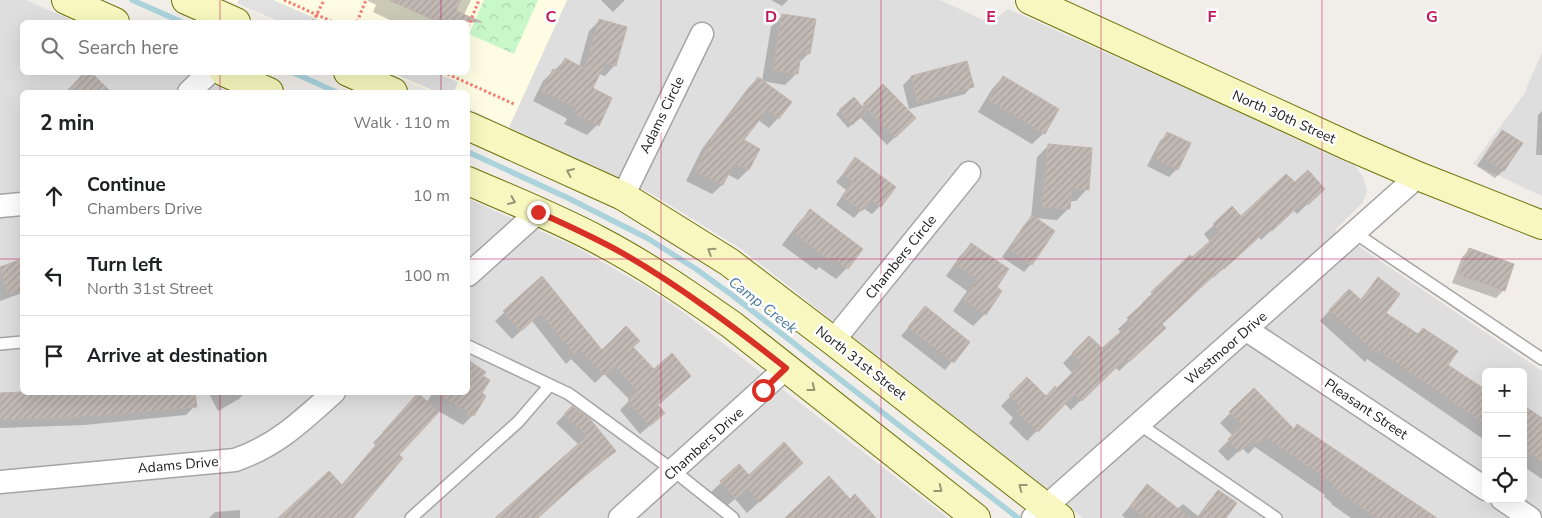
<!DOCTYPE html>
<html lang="en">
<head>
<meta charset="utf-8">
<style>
	body { margin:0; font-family:"Nunito Sans",sans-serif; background:#f2f2f2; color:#202124 }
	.controls { position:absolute; right:15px; bottom:15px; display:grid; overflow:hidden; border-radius:8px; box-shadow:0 5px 20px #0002 }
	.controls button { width:45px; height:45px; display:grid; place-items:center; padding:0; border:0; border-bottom:1px solid #e0e0e0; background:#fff; color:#202124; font:25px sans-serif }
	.stop { position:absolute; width:15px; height:15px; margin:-11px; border:4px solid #d93025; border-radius:50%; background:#fff }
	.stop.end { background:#d93025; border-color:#fff; box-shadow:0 1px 5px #0008 }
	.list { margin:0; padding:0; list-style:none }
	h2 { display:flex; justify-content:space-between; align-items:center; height:65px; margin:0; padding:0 20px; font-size:21px }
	h2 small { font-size:16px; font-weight:400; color:#757577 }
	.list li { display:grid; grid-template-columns:32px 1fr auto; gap:15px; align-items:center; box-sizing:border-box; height:80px; padding:0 20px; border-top:1px solid #e0e0e0 }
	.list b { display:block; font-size:19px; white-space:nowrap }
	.list p { margin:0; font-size:16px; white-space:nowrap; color:#757577 }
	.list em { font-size:16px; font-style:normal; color:#757577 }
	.icon { flex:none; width:28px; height:28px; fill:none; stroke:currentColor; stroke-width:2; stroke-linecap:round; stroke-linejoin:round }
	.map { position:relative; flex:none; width:1542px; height:518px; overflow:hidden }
	.search { position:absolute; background:#fff; box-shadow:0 5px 20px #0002; left:20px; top:20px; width:450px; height:55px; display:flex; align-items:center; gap:12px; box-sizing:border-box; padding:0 18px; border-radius:8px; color:#757577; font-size:19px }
	.panel { position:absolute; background:#fff; box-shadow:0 5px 20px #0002; left:20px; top:90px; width:450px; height:305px; border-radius:8px }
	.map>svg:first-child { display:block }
	.residential { fill:#dfdede; fill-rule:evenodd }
	.education { fill:#fefde4 }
	.park { fill:url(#park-crowns) }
	.parking { fill:#e1e1e1 }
	.shadow { fill:#0003 }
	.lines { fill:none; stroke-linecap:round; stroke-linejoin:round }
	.stream { stroke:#aad3dc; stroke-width:5.5 }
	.building { fill:url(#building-hatch); stroke:#c2b4ab }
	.lane-casing { stroke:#a5a5a5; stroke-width:14 }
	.street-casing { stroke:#a5a5a5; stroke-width:25 }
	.secondary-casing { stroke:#6e750a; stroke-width:30 }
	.path { stroke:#f47d75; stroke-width:3; stroke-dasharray:2.5 2.5; stroke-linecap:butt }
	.lane { stroke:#fff; stroke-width:11 }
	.street { stroke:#fff; stroke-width:22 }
	.secondary { stroke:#f7f7bf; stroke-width:28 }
	.oneway { stroke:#979778 }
	.route { stroke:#d93025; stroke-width:6 }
	.grid { fill:none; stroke:#c2185b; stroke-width:1; stroke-opacity:0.55 }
	.labels { text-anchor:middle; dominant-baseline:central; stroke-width:5; stroke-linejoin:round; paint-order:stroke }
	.street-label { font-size:14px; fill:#212121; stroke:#fff }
	.water-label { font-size:15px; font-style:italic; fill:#4a789d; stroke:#fff }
	.grid-label { font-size:16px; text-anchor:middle; font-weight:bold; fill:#c2185b; stroke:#fff; stroke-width:5; stroke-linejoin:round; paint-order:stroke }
</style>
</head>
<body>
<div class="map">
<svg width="1542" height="518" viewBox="0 0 1542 518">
	<defs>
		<pattern id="park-crowns" width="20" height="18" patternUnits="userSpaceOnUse" patternTransform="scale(1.25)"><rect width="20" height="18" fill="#c8f8ca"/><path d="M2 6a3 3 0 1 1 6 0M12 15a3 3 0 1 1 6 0" fill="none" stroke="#acd4ad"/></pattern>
		<pattern id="building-hatch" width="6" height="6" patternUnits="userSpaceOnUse" patternTransform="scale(1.25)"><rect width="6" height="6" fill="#c1b9b4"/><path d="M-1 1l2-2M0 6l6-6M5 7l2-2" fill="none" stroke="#a69f9a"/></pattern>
	</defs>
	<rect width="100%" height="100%" fill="#f1ede8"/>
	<!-- residential -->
	<path class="residential" d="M0,0H26L76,22H22V72L187,73L231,92H22V392H468V199L574,246L646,287L687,315L948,518H0Z
		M567,0H940L990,23L1008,9L1179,85L1355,166L1363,177L1367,191L1363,202L1335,230L1542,371V518H1083L740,248L652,194L509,127ZM1486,372H1523V499H1486Z
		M1542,52V196L1473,164L1524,94Z"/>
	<!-- education -->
	<path class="education" d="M228,0H567L509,127L468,108V92H433L389,73L468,72V22H278Z"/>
	<!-- park -->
	<path class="park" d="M484,0H538L514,54L469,34Z"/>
	<!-- parking -->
	<path class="parking" d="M238,0H273L324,22H280L238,4Z
		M392,73H437L458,82L454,92H437Z"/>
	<!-- shadow -->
	<path class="shadow" d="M368,0H471L463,17L458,22H394L373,12L376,5L368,1Z
		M601,0H625L613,12Z
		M771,0H788L782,6Z
		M783,15L809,53L798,64L797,73L785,85L762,81L771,27Z
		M599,21L615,65L605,76L598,74L591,89L597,125L587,135L564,124L567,119L564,117L533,101L543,81L565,60L579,67L589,31Z
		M966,63L972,86L965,94L909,109L903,85L911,77Z
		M87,72L107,90L104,92H67Z
		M1003,77L1044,133L1032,144L978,112L992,89Z
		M758,78L778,118L769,128L758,120L742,141L759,149L748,170L738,180L727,174L722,185L712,194L686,181L702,149L748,88Z
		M883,86L914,118L887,145L860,117L848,128L836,114L854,99L861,108Z
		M1542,111V155H1536L1538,115Z
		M1503,131L1521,144L1503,171L1495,178L1477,166L1495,139Z
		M1168,133L1177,169L1169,177L1147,166L1160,141Z
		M1048,146L1087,189L1076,201H1070L1069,208L1057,220L1034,218L1031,264L1024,272L1002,257L1024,225L1031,218L1037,157Z
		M856,159L880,206L872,214L863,208L854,218L836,205L846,190L836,182Z
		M1295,184L1323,189L1297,214L1293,210L1261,240L1259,237L1213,278L1212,276L1160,325L1154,338L1119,371L1115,367L1071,410L1064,403L1027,441L1009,423L1013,418L1001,406L1027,379L1046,397L1057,390L1073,374L1063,363L1089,337L1102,350L1121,333L1118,329L1144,305L1142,303L1190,257L1192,259L1210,242L1204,234L1214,225L1241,218Z
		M810,211L847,268L836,279L819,267L816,270L782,245L799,222Z
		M971,244L995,287L985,314L973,326L953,311L967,291L946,276L960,256Z
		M1470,249L1504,290L1496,298L1452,283L1462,257Z
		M22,260V293L0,301V268Z
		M542,278L601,352L632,347L654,370L657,406L654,422L640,434L620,410L630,400L604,374L595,383L571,359L566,364L532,321L512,339L495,321Z
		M1378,279L1384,313L1446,365L1486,392V441L1367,359L1365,362L1320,321L1338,301H1359Z
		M925,308L968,342L945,370L901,336Z
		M468,362L484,372L481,377L480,394L484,396L473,415L463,425L438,411L398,455L351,518H277L341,486L376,445L373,443L408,405L427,402L433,392H468Z
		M1254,390L1293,430L1435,518H1351L1331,504L1332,503L1324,497L1325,495L1255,447L1248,454L1242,448L1228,461L1218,451L1233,436L1220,423Z
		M208,392H246L239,399L218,411Z
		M0,394L195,406L186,415L85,425L0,428Z
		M572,407L615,451L536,518H497L579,445L556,423Z
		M1523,407L1542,420V479L1523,466Z
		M739,466L749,477L790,474L747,513L735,499L723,509L709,494Z
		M1148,486L1177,509L1183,504L1198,516L1209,501L1218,492L1225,518H1125L1122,515Z
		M240,510V518H209L215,512Z"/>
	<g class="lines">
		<!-- stream -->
		<path class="stream" d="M132,0L182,22
			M292,72L336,92
			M468,152L568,198L647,238L696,269L732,295L1018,518"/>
	</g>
	<!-- building -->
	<path class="building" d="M389,0H461L456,11L482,22H438Z
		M782,14L816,19L810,54L801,52L798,74L773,70Z
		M599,19L627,27L616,66L605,63L593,88L612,98L599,126L574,113L577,108L575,107L542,91L553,69L558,72L565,58L585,69Z
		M967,61L974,87L917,102L911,76Z
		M85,72H91L111,92H66Z
		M1003,76L1059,109L1045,134L989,100Z
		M758,77L792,102L779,119L767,110L744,140L760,149L749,170L734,163L723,185L695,171L712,138Z
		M883,84L916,118L895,138L863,104Z
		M854,97L867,112L852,125L839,110Z
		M1502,130L1523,143L1504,171L1484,158Z
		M1167,132L1191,143L1178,170L1154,158Z
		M1048,144L1092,148L1089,190L1072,188L1070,209L1042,207Z
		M855,157L896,187L881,207L871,200L862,211L842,196L853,182L843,174Z
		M1308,170L1325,189L1308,205L1304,201L1272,231L1269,228L1224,269L1223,267L1162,324L1166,328L1129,362L1126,358L1082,401L1075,394L1038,432L1017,412L1022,407L1009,395L1027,377L1046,396L1055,386L1057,388L1082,363L1072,353L1089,336L1102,348L1131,323L1127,318L1153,294L1151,292L1190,255L1192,257L1220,232L1213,224L1232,206L1241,216L1286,174L1295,182Z
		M810,209L863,249L848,269L831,256L828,259L793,232Z
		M1032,215L1055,231L1032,265L1009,249Z
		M971,243L1009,269L997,287L1002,291L986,315L964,299L978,279L956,264Z
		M1469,248L1514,264L1505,291L1459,275Z
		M22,259V289L8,294L0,267Z
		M542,276L602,350L626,326L640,341L633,347L654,369L672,353L691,376L658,405L665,413L650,426L628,400L638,391L614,366L604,375L581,351L575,355L541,313L521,331L503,311Z
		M1378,277L1400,294L1386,313L1418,334L1423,328L1458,351L1448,365L1486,390V424L1378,350L1376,353L1329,310L1349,289L1361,300Z
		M925,306L970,342L954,363L908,327Z
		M468,360L486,372L483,376L490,380L482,393L486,396L474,416L470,414L468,418V412L435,392H468Z
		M1254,388L1294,429L1297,424L1437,518H1377L1341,493L1342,492L1333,486L1335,484L1266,437L1259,444L1254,438L1239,452L1228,439L1243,425L1229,412Z
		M22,392H195L197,407L94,416L0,420V393Z
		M418,393L439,412L399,455L403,458L353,518H278L329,471L342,485L385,434L383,432Z
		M1523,405L1542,418V462L1523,449Z
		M572,406L590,419L616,451L582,478L538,518H495L587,436L564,414Z
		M784,442L803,463L760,502L747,488L736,499L720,481L739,464L749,475Z
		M829,476L850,499L855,494L876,518H785Z
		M1147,484L1190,518H1146L1130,506Z
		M1218,490L1237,503L1226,518H1198Z"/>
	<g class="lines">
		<defs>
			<path id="lane" d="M1355,233L1542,359
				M0,344L22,342
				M468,346L569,394L674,471L733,518
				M1139,424L1276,518
				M411,518L518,422L550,385"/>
			<path id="street" d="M189,92L210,72
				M623,196L702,34
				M0,206L22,204
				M468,275L538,212
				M1247,330L1486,489
				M833,341L969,173
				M0,482L235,460C276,446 302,421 334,392
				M1502,499L1530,518
				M620,518L786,368
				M1033,518L1418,176"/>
			<path id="secondary" d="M66,0L115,22
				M186,0L236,22
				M1030,0L1353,148L1418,176L1542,225
				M224,72L269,92
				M348,72L393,92
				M468,126L623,196L729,262L833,341L1060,518
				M468,181C512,200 557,218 600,241C646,265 689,295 732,325L976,518"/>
		</defs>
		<!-- lane casing -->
		<use href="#lane" class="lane-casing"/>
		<!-- street casing -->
		<use href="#street" class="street-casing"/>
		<!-- secondary casing -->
		<use href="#secondary" class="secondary-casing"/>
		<!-- path -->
		<path class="path" d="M284,0L333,22
			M313,22L324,0
			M357,22L366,0
			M468,27L479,0
			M443,72L514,104"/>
		<!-- lane -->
		<use href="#lane" class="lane"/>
		<!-- street -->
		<use href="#street" class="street"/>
		<!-- secondary -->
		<use href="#secondary" class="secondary"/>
	</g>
	<!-- one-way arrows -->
	<defs><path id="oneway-chevron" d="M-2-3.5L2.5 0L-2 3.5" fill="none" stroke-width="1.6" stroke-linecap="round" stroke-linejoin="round" transform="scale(1.25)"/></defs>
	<g class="oneway">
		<use href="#oneway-chevron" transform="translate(570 172) rotate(-156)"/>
		<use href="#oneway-chevron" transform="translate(512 201) rotate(24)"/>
		<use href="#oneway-chevron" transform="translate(711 251) rotate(-147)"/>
		<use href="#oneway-chevron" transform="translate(812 388) rotate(38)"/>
		<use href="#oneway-chevron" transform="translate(1022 487) rotate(-142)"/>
		<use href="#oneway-chevron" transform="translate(939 489) rotate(38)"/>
	</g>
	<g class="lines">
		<!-- route -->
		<path class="route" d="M538,212C567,225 596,238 624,254C681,287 734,327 786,368L763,390"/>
	</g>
	<!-- grid -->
	<path class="grid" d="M220,0V22M441,0V22M661,0V518M881,0V518M1101,0V518M1322,0V518M220,72V92M441,72V92M0,259H22M468,259H1542M220,392V518M441,392V518"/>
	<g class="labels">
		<!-- street labels -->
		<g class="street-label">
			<text transform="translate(662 115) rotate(-64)">Adams Circle</text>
			<text transform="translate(1284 117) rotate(24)">North 30th Street</text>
			<text transform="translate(901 257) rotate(-51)">Chambers Circle</text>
			<text transform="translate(1226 348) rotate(-41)">Westmoor Drive</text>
			<text transform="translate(861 363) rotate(38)">North 31st Street</text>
			<text transform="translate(1366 409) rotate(34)">Pleasant Street</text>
			<text transform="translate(704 444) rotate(-42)">Chambers Drive</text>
			<text transform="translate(178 465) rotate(-5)">Adams Drive</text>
		</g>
		<!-- water labels -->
		<g class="water-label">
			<text transform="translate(763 305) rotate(38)">Camp Creek</text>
		</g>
	</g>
	<g class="grid-label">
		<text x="551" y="22">C</text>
		<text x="771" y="22">D</text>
		<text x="991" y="22">E</text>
		<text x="1212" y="22">F</text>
		<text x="1432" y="22">G</text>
	</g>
</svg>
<div class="controls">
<button>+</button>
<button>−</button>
<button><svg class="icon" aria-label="locate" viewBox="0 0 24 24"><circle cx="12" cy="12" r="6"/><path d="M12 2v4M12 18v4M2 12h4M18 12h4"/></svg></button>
</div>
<div class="stop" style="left:763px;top:390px"></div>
<div class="stop end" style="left:538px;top:212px"></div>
<div class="search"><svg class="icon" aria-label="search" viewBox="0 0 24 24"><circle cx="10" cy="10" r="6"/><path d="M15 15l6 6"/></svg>Search here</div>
<section class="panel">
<h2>2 min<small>Walk · 110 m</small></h2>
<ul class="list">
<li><svg class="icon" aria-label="ahead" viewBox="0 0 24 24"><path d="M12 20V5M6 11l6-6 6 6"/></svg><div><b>Continue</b><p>Chambers Drive</p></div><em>10 m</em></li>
<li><svg class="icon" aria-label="left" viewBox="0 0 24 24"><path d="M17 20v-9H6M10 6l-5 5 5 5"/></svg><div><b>Turn left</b><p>North 31st Street</p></div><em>100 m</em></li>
<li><svg class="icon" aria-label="arrive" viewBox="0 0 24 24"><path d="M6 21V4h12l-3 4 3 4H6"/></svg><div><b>Arrive at destination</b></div></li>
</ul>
</section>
</div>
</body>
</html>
